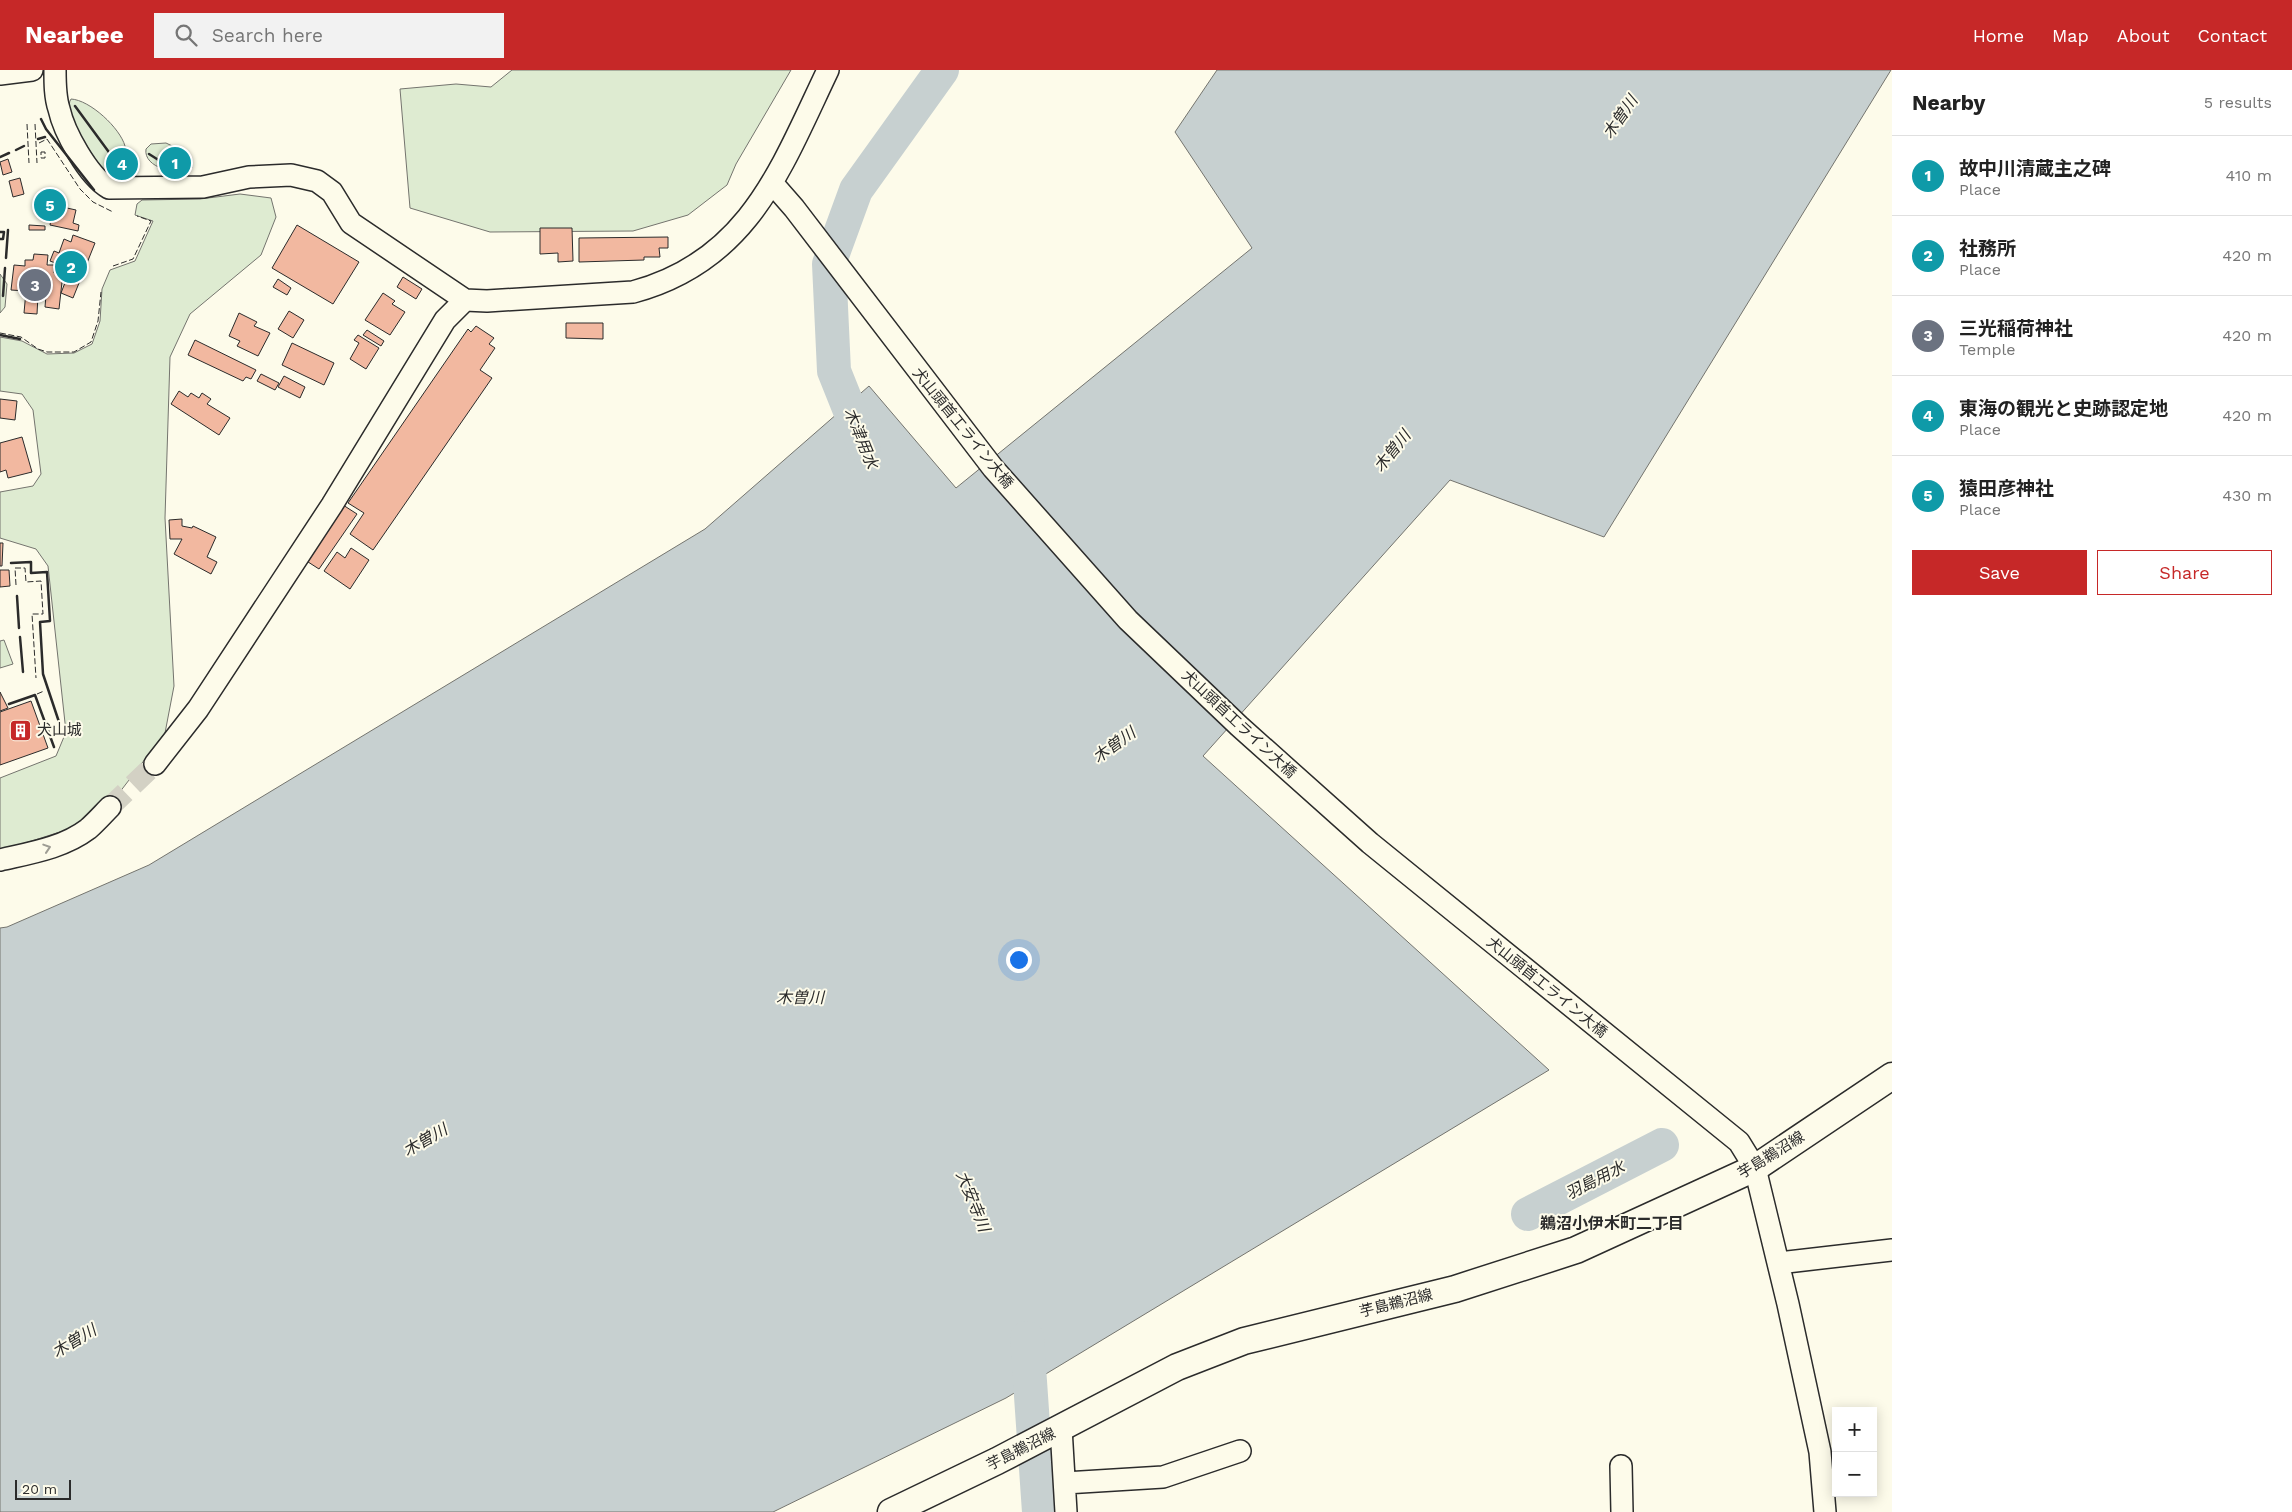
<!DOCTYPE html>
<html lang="en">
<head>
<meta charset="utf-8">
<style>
	body { margin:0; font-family:"Work Sans","Noto Sans JP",sans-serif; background:#f2f2f2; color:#222 }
	.controls { position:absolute; right:15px; bottom:15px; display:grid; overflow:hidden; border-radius:0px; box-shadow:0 2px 12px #0003 }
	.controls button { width:45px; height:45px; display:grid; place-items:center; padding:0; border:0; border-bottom:1px solid #e0e0e0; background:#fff; color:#222; font:25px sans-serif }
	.scale { position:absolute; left:15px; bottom:12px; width:56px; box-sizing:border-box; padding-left:5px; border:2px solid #2b2b2b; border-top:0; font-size:14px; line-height:18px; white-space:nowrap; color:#2b2b2b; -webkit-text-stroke:4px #fdfbea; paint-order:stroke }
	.you { position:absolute; left:1018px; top:889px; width:18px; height:18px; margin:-12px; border:4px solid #fff; border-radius:50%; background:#1a73e8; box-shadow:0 0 0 8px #1a73e833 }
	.badge { display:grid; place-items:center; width:32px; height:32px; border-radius:50%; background:#c62828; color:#fff; font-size:16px; font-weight:700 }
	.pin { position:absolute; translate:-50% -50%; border:2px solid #fff; box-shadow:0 1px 5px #0006 }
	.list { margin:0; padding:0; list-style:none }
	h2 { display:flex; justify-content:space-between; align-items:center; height:65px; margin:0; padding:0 20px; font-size:21px }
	h2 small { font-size:16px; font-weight:400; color:#767676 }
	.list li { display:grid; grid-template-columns:32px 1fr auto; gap:15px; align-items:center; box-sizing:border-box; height:80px; padding:0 20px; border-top:1px solid #e0e0e0 }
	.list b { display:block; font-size:19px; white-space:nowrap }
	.list p { margin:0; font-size:16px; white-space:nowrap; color:#767676 }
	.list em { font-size:16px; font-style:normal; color:#767676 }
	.actions { display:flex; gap:10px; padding:15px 20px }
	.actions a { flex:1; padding:11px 0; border:1px solid #c62828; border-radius:0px; text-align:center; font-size:18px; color:#c62828 }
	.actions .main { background:#c62828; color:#fff }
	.icon { flex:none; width:28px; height:28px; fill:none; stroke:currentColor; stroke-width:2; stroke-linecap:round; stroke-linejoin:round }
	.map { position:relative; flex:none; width:1892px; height:1442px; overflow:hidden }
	header { display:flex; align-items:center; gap:30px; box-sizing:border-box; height:70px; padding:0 25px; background:#c62828; color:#fff }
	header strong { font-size:24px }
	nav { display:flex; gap:28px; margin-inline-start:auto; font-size:18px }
	.search { width:350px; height:45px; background:#f2f2f2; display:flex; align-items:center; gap:12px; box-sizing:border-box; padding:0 18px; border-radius:0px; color:#767676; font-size:19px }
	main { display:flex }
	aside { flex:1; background:#fff }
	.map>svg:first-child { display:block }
	.green { fill:#deebd1; stroke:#74746e }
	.water { fill:#c7d0d0; stroke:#74746e }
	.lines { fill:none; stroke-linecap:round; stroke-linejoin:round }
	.river { stroke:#c7d0d0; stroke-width:34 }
	.building { fill:#f2b8a0; stroke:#2b2b2b }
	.minor-tunnel { stroke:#d3d1c4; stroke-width:21; stroke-dasharray:21 11; stroke-linecap:butt }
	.minor-casing { stroke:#2b2b2b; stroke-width:24 }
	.major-casing { stroke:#2b2b2b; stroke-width:29 }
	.minor { stroke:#fdfbea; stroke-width:21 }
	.major { stroke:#fdfbea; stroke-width:26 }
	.fence { stroke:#2b2b2b; stroke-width:1; stroke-dasharray:6 2.5; stroke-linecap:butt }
	.wall { stroke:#2b2b2b; stroke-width:2.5 }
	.oneway { stroke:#9e9d94 }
	.labels { text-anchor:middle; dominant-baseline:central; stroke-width:4; stroke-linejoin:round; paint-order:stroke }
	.street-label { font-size:15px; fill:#2b2b2b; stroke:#fdfbea }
	.poi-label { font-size:15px; fill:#2b2b2b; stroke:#fdfbea; text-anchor:start }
	.water-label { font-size:16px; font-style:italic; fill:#2b2b2b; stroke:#fdfbea }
	.neighbourhood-label { font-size:16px; font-weight:bold; fill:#2b2b2b; stroke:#fdfbea }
</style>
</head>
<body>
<header>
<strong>Nearbee</strong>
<div class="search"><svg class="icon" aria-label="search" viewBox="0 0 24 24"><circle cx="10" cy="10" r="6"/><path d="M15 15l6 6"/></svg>Search here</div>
<nav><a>Home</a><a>Map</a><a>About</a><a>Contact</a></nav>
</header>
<main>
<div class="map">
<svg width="1892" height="1442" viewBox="0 0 1892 1442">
	<rect width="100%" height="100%" fill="#fdfbea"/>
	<!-- green -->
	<path class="green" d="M512,0H791L736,94L727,115L688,145L633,161L490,162L410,138L400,19L456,14L491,17Z
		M71,29C90,30 120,58 125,76C127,85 126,97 125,107L122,110L106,106C98,92 61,42 71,29Z
		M166,73L187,83L191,88L192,98C178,106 143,98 146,79L151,74Z
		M240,124L271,128L276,147L261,185L190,244L170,287L165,448L174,616L165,663L116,727L82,755L0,781V708L56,686L66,662L48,496L36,479L0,468V422L33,416L41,404L33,340L22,324L0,321V267L22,271L47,284L74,283L92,274L100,251L102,219L110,200L135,191L153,151L135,145L137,134L142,130L200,129Z
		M0,204L7,214L5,237L0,243Z
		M4,570L13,594L0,598V571Z"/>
	<!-- water -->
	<path class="water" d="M1217,0H1891L1604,467L1450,410L1203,686L1549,1000L1006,1328L773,1442H0V858L7,857L149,795L705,459L869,316L956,418L1252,178L1175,62Z"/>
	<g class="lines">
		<!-- river -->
		<path class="river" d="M864,376L834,301L829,194L856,120L942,0
			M1528,1144L1662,1075
			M1027,1268L1039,1442"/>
	</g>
	<!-- building -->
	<path class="building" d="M8,89L12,102L3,105L0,92Z
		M20,108L24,124L13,127L9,111Z
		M58,136L76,140L73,153L79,155L78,161L50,155L51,149L55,150Z
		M29,155L45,156V160H29Z
		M297,155L359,192L333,234L272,198Z
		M540,158H572L573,191L558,192V183L540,184Z
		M73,165L95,173L73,228L61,223L68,205L56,200L58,194L50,191L54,181L59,183L64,169L71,172Z
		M668,167V178H659L660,187H644V190L579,192V168Z
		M34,184L48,185L47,195H54V203H63L59,239L45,237L46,225H38L37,244L24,243L26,221L11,220L14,195L25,196V190H33Z
		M403,207L422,219L416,229L397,217Z
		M278,209L291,218L287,225L273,217Z
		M383,223L395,231L392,234L405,242L390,265L365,250Z
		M289,241L304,250L293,268L278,259Z
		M239,243L257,252L254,256L270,263L258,286L237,276L240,271L229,266Z
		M566,253H603V269L566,268Z
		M476,256L494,268L489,274L495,278L480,300L492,308L373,480L350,464L364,443L348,433L468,259L471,262Z
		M367,260L384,271L381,276L363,265Z
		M358,265L379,278L366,299L350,289L359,273L354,270Z
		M195,270L256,300L251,309L246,307L243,311L188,285Z
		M292,273L334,293L324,315L282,295Z
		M261,304L279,313L275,320L257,311Z
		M284,306L305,317L300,328L278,317Z
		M179,321L188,327L191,323L199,328L202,323L211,329L207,334L230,348L219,365L171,334Z
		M0,329L17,331L15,350L0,348Z
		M22,367L32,402L8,408L6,400L0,402V373Z
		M343,435L357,444L319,499L305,490Z
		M182,449V456L192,458L193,456L216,467L207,487L217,492L211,504L174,484L182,469H170L169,450Z
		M0,473H3L2,496H0Z
		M351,478L369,490L350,519L324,501L337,482L345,488Z
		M0,500H9L10,516L0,517Z
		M0,622L8,638L0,641Z
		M31,631L48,678L0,695V642Z"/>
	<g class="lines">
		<!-- minor-tunnel -->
		<path class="minor-tunnel" d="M110,737L155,694"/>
		<defs>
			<path id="minor" d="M55,0C55,13 55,27 59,39C64,62 88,106 109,118L203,117L249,107L291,105L317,111L332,122L351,153L465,230L487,231L633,222C749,191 781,98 828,0
				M0,4L32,0
				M773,114L794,138L993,398L1128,550L1239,656L1370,773L1739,1072L1755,1098L1788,1234L1820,1382L1825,1442
				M155,694L198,639L332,435L445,250L465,230
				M0,790C30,783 63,778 88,759C96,752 103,744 110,737
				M1778,1193L1892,1180
				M1061,1358L1066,1442
				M1621,1396L1622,1442
				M1065,1413L1163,1407L1240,1381"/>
			<path id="major" d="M891,1442L997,1391L1177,1297L1244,1271L1455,1219L1576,1180L1755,1098L1892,1006"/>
		</defs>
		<!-- minor casing -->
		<use href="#minor" class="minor-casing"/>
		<!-- major casing -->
		<use href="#major" class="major-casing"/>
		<!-- minor -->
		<use href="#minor" class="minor"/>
		<!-- major -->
		<use href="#major" class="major"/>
		<!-- fence -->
		<path class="fence" d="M27,54L29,93
			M35,54L37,93
			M39,73L47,69L80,119L93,132L113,142
			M41,82H45V88H41Z
			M113,196L133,189L151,151L137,146
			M0,263L21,267L38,279L47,282H74L91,272L98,251L101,222
			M16,515L15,498H25L26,512L41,511L43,544H32L36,608
			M37,624L44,621"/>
		<!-- wall -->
		<path class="wall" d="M75,36L111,85L122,92
			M41,49L46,59L94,120
			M38,69L45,67
			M16,80L24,76
			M149,84L168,96
			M0,87L9,83
			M0,162H4L3,169H0
			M6,188L8,160
			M3,226L5,198
			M0,265L20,269
			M11,493L31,492V503L47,502L50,551L40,552L43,604L59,652
			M17,526L19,558
			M20,567L23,602
			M9,634L35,625L54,677"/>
	</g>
	<!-- one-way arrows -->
	<defs><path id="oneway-chevron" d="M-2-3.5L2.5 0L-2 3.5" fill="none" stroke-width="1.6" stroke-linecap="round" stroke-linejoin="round" transform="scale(1.25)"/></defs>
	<use class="oneway" href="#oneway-chevron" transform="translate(47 778) rotate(-18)"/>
	<!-- icons -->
	<defs>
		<symbol id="building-square" viewBox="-11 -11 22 22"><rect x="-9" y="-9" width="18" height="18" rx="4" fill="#c62828" stroke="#fdfbea"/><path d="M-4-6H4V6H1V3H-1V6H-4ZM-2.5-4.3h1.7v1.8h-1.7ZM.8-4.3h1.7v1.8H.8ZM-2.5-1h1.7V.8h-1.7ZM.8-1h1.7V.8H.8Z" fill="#fff"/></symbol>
	</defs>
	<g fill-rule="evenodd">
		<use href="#building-square" x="8" y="648" width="25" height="25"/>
	</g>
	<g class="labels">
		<!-- street labels -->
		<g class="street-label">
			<text transform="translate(963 358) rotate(51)">犬山頭首工ライン大橋</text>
			<text transform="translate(1239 654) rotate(43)">犬山頭首工ライン大橋</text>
			<text transform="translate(1547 917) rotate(39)">犬山頭首工ライン大橋</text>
			<text transform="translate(1771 1085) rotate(-32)">芋島鵜沼線</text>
			<text transform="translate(1396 1233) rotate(-14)">芋島鵜沼線</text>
			<text transform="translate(1021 1379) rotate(-27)">芋島鵜沼線</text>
		</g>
		<!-- poi labels -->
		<g class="poi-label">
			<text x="37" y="660">犬山城</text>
		</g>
		<!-- water labels -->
		<g class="water-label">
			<text transform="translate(1620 47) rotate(-55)">木曽川</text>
			<text transform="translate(861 368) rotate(68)">木津用水</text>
			<text transform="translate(1392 381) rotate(-51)">木曽川</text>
			<text transform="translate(1114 675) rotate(-36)">木曽川</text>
			<text x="800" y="927">木曽川</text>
			<text transform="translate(425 1070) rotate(-30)">木曽川</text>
			<text transform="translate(1595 1110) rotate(-27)">羽島用水</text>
			<text transform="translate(973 1131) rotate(68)">大安寺川</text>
			<text transform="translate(74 1271) rotate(-31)">木曽川</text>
		</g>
		<!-- neighbourhood labels -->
		<g class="neighbourhood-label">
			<text x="1612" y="1153">鵜沼小伊木町二丁目</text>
		</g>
	</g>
</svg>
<div class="controls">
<button>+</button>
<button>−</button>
</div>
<div class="scale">20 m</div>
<div class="you"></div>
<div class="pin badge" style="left:175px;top:93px;background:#0f9aa8">1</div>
<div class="pin badge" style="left:71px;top:197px;background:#0f9aa8">2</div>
<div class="pin badge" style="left:35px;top:215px;background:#6b7280">3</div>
<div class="pin badge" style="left:122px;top:94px;background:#0f9aa8">4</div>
<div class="pin badge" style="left:50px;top:135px;background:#0f9aa8">5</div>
</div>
<aside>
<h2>Nearby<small>5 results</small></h2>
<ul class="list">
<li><span class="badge" style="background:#0f9aa8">1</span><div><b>故中川清蔵主之碑</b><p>Place</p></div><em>410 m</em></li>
<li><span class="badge" style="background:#0f9aa8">2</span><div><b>社務所</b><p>Place</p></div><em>420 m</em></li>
<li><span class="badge" style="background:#6b7280">3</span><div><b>三光稲荷神社</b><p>Temple</p></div><em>420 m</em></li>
<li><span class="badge" style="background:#0f9aa8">4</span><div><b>東海の観光と史跡認定地</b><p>Place</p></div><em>420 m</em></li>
<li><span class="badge" style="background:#0f9aa8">5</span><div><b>猿田彦神社</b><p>Place</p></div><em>430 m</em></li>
</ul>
<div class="actions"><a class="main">Save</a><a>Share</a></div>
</aside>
</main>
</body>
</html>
